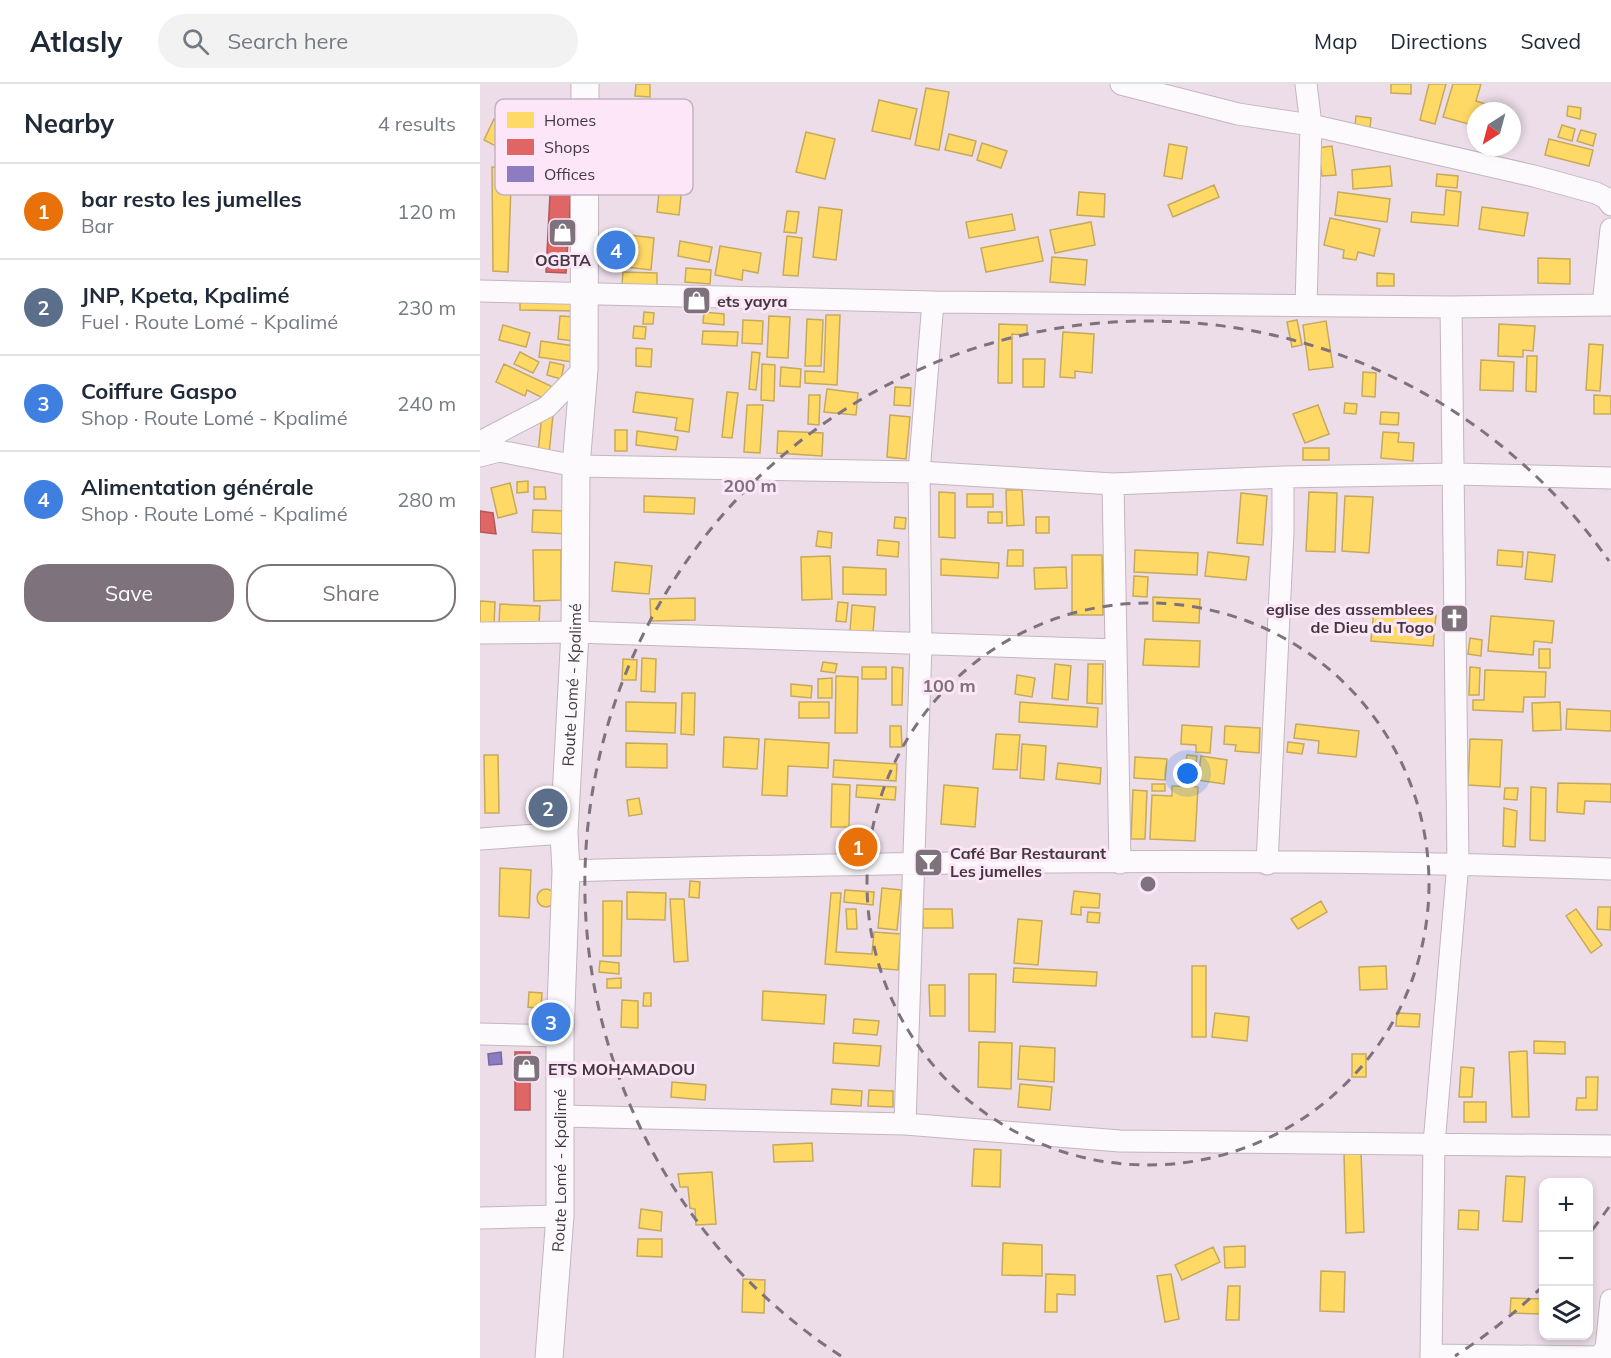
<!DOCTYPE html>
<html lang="en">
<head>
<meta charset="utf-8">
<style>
	body { margin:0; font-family:Mulish,sans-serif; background:#f2f2f3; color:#1f2937 }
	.controls { position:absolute; right:18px; bottom:18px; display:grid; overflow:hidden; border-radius:12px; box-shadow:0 3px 9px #0003 }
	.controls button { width:54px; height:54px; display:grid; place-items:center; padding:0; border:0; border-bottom:2px solid #e0e1e3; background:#fff; color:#1f2937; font:30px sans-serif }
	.compass { position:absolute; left:987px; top:18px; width:54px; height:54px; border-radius:50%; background:#fff; box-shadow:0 3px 9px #0003; rotate:216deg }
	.you { position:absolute; left:708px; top:690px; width:21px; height:21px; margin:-15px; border:4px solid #fff; border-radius:50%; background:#1a73e8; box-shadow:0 0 0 9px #1a73e833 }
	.badge { display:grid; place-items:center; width:39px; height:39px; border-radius:50%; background:#7e727c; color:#fff; font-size:20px; font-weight:700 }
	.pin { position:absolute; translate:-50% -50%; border:3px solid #fff; box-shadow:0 2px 6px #0006 }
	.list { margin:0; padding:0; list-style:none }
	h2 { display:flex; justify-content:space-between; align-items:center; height:78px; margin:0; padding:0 24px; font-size:26px }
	h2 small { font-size:20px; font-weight:400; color:#747a83 }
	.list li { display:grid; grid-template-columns:39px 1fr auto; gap:18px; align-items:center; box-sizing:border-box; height:96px; padding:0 24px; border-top:2px solid #e0e1e3 }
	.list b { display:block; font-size:22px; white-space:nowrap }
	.list p { margin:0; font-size:20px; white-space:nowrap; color:#747a83 }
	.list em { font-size:20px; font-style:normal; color:#747a83 }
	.actions { display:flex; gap:12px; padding:18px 24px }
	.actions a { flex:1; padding:14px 0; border:2px solid #7e727c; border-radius:24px; text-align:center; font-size:21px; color:#7e727c }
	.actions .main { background:#7e727c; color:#fff }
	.icon { flex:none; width:33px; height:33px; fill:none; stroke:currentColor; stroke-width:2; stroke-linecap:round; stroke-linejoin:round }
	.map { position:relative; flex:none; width:1131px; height:1274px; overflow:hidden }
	header { display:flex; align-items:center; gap:36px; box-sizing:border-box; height:84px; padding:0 30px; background:#fff; border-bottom:2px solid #e0e1e3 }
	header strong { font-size:28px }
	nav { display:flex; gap:33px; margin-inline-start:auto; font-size:21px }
	.search { width:420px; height:54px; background:#f2f2f3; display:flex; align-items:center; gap:15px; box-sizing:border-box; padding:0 21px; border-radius:33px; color:#747a83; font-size:22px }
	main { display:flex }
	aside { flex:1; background:#fff }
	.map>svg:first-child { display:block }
	.homes { fill:#ffd966; stroke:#c7a95b; stroke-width:1.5 }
	.shops { fill:#e06666; stroke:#b1585b; stroke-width:1.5 }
	.offices { fill:#8e7cc3; stroke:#78689c; stroke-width:1.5 }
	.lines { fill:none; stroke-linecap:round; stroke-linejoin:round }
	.minor-casing { stroke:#c3b6c0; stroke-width:23 }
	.major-casing { stroke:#c3b6c0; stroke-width:29 }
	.minor { stroke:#fcfafc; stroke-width:21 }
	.major { stroke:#fcfafc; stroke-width:27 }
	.ring { fill:none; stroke:#7e727c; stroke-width:3; stroke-dasharray:10 8 }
	.labels { text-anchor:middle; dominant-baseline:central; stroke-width:6; stroke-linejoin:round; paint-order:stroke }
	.poi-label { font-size:16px; font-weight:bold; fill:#433841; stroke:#fce6f8; text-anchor:start }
	.street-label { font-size:16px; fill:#433841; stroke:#fce6f8 }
	.key { fill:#fce6f8; stroke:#c4b2c1; stroke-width:1.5 }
	.key-label { font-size:16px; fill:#433841 }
	.centre { fill:#7e727c; stroke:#fce6f8; stroke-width:3 }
	.ring-label { font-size:18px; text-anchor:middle; font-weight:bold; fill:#7e727c; stroke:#fce6f8; stroke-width:6; stroke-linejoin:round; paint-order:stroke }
</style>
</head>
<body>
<header>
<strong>Atlasly</strong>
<div class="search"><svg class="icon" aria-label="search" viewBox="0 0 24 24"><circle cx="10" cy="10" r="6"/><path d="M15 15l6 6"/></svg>Search here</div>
<nav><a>Map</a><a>Directions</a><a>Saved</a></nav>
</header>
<main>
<aside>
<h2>Nearby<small>4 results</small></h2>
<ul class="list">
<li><span class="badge" style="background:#e8710a">1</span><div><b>bar resto les jumelles</b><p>Bar</p></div><em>120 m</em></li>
<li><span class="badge" style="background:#5c6f8a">2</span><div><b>JNP, Kpeta, Kpalimé</b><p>Fuel · Route Lomé - Kpalimé</p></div><em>230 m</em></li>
<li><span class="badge" style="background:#3f7fe0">3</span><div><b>Coiffure Gaspo</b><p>Shop · Route Lomé - Kpalimé</p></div><em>240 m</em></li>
<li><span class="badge" style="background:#3f7fe0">4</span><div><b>Alimentation générale</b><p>Shop · Route Lomé - Kpalimé</p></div><em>280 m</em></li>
</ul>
<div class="actions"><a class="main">Save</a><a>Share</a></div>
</aside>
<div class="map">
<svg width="1131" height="1274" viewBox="0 0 1131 1274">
	<rect width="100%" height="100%" fill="#ecdde9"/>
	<!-- homes -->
	<path class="homes" d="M156,0H170V13L155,12Z
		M911,0H931V10L911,9Z
		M949,0H966L955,40L940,36Z
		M973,0H1001L996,17L1006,20L1004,27H996V42L963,33Z
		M446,4L469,8L459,66L435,61Z
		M399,16L437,25L430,55L392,47Z
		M1088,22L1101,24L1100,35L1087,32Z
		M876,32L891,34L890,44L875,42Z
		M14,35L65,60L54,82L4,56Z
		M1082,41L1095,45L1092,57L1078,53Z
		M1101,46L1116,50L1113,62L1097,57Z
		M326,48L355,55L345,95L316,88Z
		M469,50L496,57L492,72L465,66Z
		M1069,55L1113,66L1109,82L1065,71Z
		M502,59L527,67L521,84L497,76Z
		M689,60L707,63L702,95L684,92Z
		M852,62L856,91L842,92L838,64Z
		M910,82L912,102L873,105L872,86Z
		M12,83L39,84V102L31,101L28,188L13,187Z
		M957,90L978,92L977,104L956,102Z
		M180,99L202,102L199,131L177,128Z
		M734,101L739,113L693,133L688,121Z
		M966,106L981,108L978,142L931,138L932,128L964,131Z
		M599,108L625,110L624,133L597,131Z
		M858,108L910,115L907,138L855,131Z
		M339,123L362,126L356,176L333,173Z
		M1002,123L1048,129L1044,152L999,145Z
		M307,127L319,128L316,149L304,148Z
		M532,130L535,146L489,154L486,138Z
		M850,134L900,145L894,172L878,168L876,176L863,174L864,166L844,161Z
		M611,138L615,161L575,169L570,146Z
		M149,151L174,154L171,186L146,183Z
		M307,152L322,154L318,192L303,191Z
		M558,153L563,177L506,188L501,164Z
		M200,157L232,163L229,178L198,172Z
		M240,162L281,169L278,189L263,186L262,196L235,191Z
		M572,173L607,176L605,201L570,198Z
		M1058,174L1090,175V200L1058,199Z
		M206,184L231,186L230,200L205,198Z
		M143,188L177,189V202L142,201Z
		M897,189L914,190V202H897Z
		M40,214L98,215V227L40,226Z
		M164,228L174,229L173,240H163Z
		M224,228L244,230V241L223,239Z
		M346,231H360L357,301L325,299V287L344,288Z
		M80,232L96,233L94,257L78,255Z
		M289,232L310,233L308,274L287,273Z
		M327,235L343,236L341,282H325Z
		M263,236L283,237L282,260L262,259Z
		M817,236L822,261L812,263L807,238Z
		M846,237L853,283L829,286L823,241Z
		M519,240L547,241V251L532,250V299H518Z
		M1019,240L1055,242L1053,267L1043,266V273L1018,272Z
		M23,241L50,249L46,263L19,256Z
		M154,242L166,243L165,255L153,254Z
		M223,247L258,248L257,262L222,260Z
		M583,248L614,250L612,289L595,287V294L580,293Z
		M61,257L94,262L92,278L59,273Z
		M1109,260L1123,261L1120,307L1106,306Z
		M156,264L172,265L171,283L156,282Z
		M40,268L59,278L53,289L34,280Z
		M272,268L280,269L276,306L269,305Z
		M1047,272H1057L1056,308L1046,307Z
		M543,275H565L564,303H543Z
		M1001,276L1034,278L1033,307L1000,306Z
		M70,278L84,281L81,295L67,291Z
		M24,280L73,303L67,316L47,306L45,312L16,298Z
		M282,280L295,281L294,317L281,316Z
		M301,283L321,285L320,303L300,302Z
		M883,288L896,289L895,313L882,312Z
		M415,303L431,304L430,322L414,321Z
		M347,305L378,309L376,331L344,328Z
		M156,308L213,315L209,348L195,346L197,334L153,328Z
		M247,308L258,309L252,354L242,353Z
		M329,311H340L339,341L328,340Z
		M1114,311L1131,312V330H1114Z
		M865,319L877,320L876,330L864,329Z
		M267,321H283L280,369L264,368Z
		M838,321L849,350L825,359L813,330Z
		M901,328L919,329L918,341L900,340Z
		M62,330L73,331L69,370L58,369Z
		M410,331L430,333L426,375L407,373Z
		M135,346H147V367H135Z
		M157,347L198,353L196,366L156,361Z
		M298,347L343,349L342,372L297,369Z
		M903,348L919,349L918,358L934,359L933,377L901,374Z
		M823,364H849V376H823Z
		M48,397V408L37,409V398Z
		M30,399L37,429L18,434L11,404Z
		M54,403H65L66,415H54Z
		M526,406H542L544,441L527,442Z
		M459,408L475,409V454L459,453Z
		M829,408L857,409L855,468L826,467Z
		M761,409L787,412L783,461L757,459Z
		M487,410H513V423H487Z
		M164,412L215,414L214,430L164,428Z
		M865,412L893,413L889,469L862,467Z
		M53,426L89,427L88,450L52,448Z
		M508,428H522V439H508Z
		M415,433L426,434L425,445L414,444Z
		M556,433H569V449H556Z
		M338,447L352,449L351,464L336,462Z
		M398,456L419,458L418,473L397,471Z
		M53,466H81V516L54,517Z
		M528,466H543V482H527Z
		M655,466L718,469L717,491L654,488Z
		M1018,466L1043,468L1042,483L1017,481Z
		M728,468L769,473L766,496L725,492Z
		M1048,468L1075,471L1072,498L1045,495Z
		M592,471H622L623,531H592Z
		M350,472L352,515L322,516L321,473Z
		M461,475L519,479L518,494L461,491Z
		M135,478L172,482L169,510L132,507Z
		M363,483L406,485V511L363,510Z
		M586,483L587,504L555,505L554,484Z
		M654,492L668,493L667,513L653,512Z
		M673,513L720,515L719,539L673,537Z
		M215,514V536L171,537L170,515Z
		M0,517L15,518L14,541H0Z
		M358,518L368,519L366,538L356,537Z
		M20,520L60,522L59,540L19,539Z
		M372,521L395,523L393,549L370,547Z
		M894,526L956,531L953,562L891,557Z
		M1011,532L1074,537L1072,559L1054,557L1053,571L1008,567Z
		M990,554L1002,556L1001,572L988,570Z
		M665,555L720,557L719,583L663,581Z
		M1059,565H1070V584H1059Z
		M162,574L176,575L175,608L161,607Z
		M143,575L157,576L156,596H142Z
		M343,578L357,580L355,589L341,587Z
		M575,580L591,582L588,616L572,614Z
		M608,580H623L622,620L607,619Z
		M382,583H406V595H382Z
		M412,583L423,584L422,621H412Z
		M990,583L1000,584L999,611H989Z
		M1005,586L1066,588L1065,613H1044L1043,628L993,626V616H1004Z
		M537,591L555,594L552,613L535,610Z
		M356,592L378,593L377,649H355Z
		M352,594V614H338V595Z
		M311,600L332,602L331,614L311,612Z
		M202,609H215L214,651L201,650Z
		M146,618L196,619L195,649L146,647Z
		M319,618H349V634H319Z
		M540,618L618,624L617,643L539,638Z
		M1080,618L1081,646L1053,647L1052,619Z
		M1087,625L1131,627V647L1086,645Z
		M816,640L879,647L876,673L838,669L839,657L814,654Z
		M702,641L732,643L730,669L716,668V661L701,660Z
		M410,642H421L422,663H410Z
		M745,642L780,644L779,669L755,667L756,661L744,660Z
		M516,650L540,651L537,686L513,685Z
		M244,653L279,655L277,685L243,683Z
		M285,655L349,659L348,684L308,682L307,712L282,711Z
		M990,655L1022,656L1020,703L988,701Z
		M808,658L824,660L822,670L807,668Z
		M146,659L187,660V684L146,683Z
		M542,660L566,662L564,696L540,694Z
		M4,671H18L19,729H5Z
		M707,671L717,672L715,686L705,684Z
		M721,672L747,676L744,700L718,696Z
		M655,673L687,675L685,696L654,694Z
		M354,676L417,680L416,697L353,693Z
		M578,679L621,684L620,700L576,695Z
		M1078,699L1131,700V718L1105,717L1104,730L1077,728Z
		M352,700L370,701L369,743H351Z
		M672,700H685V707H672Z
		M377,701L416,703L415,716L376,713Z
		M464,701L498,704L495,743L461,740Z
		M692,702L718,703L715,757L670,755L672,711L692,712Z
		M1051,703L1066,704L1065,757L1050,756Z
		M1025,704H1038L1037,716L1024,715Z
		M653,706L667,707L665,755H651Z
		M159,714L162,730L149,732L147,716Z
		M1024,724L1037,727L1035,763L1023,762Z
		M20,784L51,786L49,834L19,832Z
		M210,797L220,798L219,814L209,813Z
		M402,804L421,806L417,846L398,844Z
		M57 814a9 9 0 1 1 18 0a9 9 0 1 1-18 0Z
		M365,806L394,808L393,821L364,818Z
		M594,807L620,810L619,824L601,823V831L591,830Z
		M147,808L186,809L185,836L147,835Z
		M351,809H361L356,868L392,870L394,848L421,850L418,886L345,880Z
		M190,815H204L208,877L194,878Z
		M123,817H142L141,872H123Z
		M841,817L847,828L818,845L811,835Z
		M1118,823H1131L1130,846L1117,845Z
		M366,825H376L377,845H367Z
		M443,825H472L473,844H443Z
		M1096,825L1122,861L1111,869L1086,832Z
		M608,828L620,829L619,839L607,838Z
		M538,835L562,837L558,881L534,879Z
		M120,877L139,879V890L119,888Z
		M712,882H726V953H712Z
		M906,882L907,905L880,906L879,883Z
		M534,884L617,888L616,902L533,898Z
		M489,890H516L515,948L489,947Z
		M141,894V904H127V895Z
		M449,901H465V932H450Z
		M283,907L346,911L344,940L282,936Z
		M49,908L62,909L61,925L48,923Z
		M164,909H171V922H163Z
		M142,916L158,917V944L141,943Z
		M735,929L769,933L767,957L732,953Z
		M917,929L940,930L939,943L916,942Z
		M374,935L399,937L397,951L373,949Z
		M1054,957L1085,958V970L1054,969Z
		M499,958L532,959L531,1005L498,1003Z
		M354,959L401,962L399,982L353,979Z
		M540,962L575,964L574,998L538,995Z
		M1047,967L1049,1033H1032L1029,968Z
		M872,970H886V993H872Z
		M981,983L994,984L992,1013H979Z
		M1106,993H1118L1117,1026H1096L1097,1014H1106Z
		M192,998L226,1001L225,1016L191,1013Z
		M540,1000L572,1003L570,1026L538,1023Z
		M352,1005L382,1007L381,1022L351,1020Z
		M389,1006L413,1007V1023L388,1022Z
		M984,1018H1006V1038H984Z
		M332,1059L333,1077L294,1078L293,1061Z
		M494,1065L521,1066L520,1103L492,1102Z
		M881,1068L884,1148L866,1149L864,1069Z
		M232,1088L236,1140L216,1141L215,1125L210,1124L208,1103H200L198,1090Z
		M1026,1092L1045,1093L1042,1138L1023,1137Z
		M161,1125L182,1128L181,1147L159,1144Z
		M979,1126L999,1127L998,1146L978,1145Z
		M158,1155H182V1173L157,1172Z
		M523,1159L562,1161V1192L522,1191Z
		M765,1162V1183L745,1184L744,1163Z
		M733,1163L740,1178L702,1196L695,1181Z
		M841,1187L865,1188L864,1228L840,1227Z
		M566,1190L595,1191V1211L577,1210V1228H565Z
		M691,1190L699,1235L685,1238L677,1192Z
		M263,1195L285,1196L284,1229L262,1228Z
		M748,1202H760L759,1236H746Z
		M1031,1214L1064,1215V1230L1030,1229Z"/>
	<!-- shops -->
	<path class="shops" d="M71,90L92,91L86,189L66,188Z
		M0,427L13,429L16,450L0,448Z
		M35,968H50V1026H35Z"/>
	<!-- offices -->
	<path class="offices" d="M21,968L22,980L9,981L8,970Z"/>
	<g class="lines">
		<defs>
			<path id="minor" d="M641,0L758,30L831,41L1054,92L1116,109L1126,114L1131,121
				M826,0L831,41L826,222
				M0,207L453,218L971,223L1131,221
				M1123,221L1131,145
				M0,358L67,323L104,285
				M0,372L19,367L96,382L439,388L633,400L803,393L975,390L1131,394
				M633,400L640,779
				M0,549L95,548L636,566
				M0,755L84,749
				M787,780L803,448V393
				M86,787C434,778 783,772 1131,785
				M0,950L80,952
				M81,1032L425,1040L640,1057L1131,1062
				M425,1040L441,561L439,388L453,218
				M0,1134L80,1132
				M951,1271L1119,1273L1126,1264L1131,1216
				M951,1274L954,1060L978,779L971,223"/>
			<g id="major">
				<path id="s1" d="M69,1274L80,1132V952L86,787L84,749L95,548L96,382L104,285L105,0"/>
			</g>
		</defs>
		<!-- minor casing -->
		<use href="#minor" class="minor-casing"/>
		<!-- major casing -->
		<use href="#major" class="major-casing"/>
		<!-- minor -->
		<use href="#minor" class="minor"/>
		<!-- major -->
		<use href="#major" class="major"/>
	</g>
	<!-- distance rings -->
	<g class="ring">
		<circle cx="668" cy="800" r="281"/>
		<path d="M1129 1123A563 563 0 0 1 1109 1150M1063 1202A563 563 0 0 1 975 1272M361 1272A563 563 0 1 1 1129 477"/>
	</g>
	<!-- icons -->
	<defs>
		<symbol id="shop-square" viewBox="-11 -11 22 22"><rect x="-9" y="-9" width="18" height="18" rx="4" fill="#7e727c" stroke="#fce6f8"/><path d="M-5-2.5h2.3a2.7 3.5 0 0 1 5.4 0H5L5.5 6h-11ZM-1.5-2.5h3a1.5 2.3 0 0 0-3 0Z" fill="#fff"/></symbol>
		<symbol id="church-square" viewBox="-11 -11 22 22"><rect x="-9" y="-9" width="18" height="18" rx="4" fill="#7e727c" stroke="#fce6f8"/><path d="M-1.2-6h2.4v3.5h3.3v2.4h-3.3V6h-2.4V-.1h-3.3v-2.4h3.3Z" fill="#fff"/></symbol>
		<symbol id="bar-square" viewBox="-11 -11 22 22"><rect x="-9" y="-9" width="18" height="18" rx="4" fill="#7e727c" stroke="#fce6f8"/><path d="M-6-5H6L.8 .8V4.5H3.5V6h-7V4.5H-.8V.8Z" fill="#fff"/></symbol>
	</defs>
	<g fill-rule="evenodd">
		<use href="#shop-square" x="66" y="132" width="33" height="33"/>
		<use href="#shop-square" x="200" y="200" width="33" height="33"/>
		<use href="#church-square" x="958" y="518" width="33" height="33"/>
		<use href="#bar-square" x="432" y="762" width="33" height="33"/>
		<use href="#shop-square" x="30" y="968" width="33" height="33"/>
	</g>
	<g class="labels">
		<!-- poi labels -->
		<g class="poi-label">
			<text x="83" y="176" text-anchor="middle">OGBTA</text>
			<text x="237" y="217">ets yayra</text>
			<text x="954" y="525" text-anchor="end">eglise des assemblees<tspan x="954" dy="18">de Dieu du Togo</tspan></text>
			<text x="470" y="769">Café Bar Restaurant<tspan x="470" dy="18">Les jumelles</tspan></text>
			<text x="68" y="985">ETS MOHAMADOU</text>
		</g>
		<!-- street labels -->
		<g class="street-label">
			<text stroke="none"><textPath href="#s1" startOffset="674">Route Lomé - Kpalimé</textPath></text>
			<text stroke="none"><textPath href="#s1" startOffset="188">Route Lomé - Kpalimé</textPath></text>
		</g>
	</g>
	<!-- legend -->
	<rect x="15" y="15" width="198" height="96" rx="9" class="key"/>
	<rect x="27" y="28" width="27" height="16" fill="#ffd966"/>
	<rect x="27" y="55" width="27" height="16" fill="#e06666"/>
	<rect x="27" y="82" width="27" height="16" fill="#8e7cc3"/>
	<g class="key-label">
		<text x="64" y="42">Homes</text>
		<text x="64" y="69">Shops</text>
		<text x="64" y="96">Offices</text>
	</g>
	<circle cx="668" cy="800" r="9" class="centre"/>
	<g class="ring-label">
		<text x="270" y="408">200 m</text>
		<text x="469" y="608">100 m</text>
	</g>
</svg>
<div class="controls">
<button>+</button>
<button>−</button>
<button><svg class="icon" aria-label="layers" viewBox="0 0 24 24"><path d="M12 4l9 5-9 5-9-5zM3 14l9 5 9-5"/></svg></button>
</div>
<svg class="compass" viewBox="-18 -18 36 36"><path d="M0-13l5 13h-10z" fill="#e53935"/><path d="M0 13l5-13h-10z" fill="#747a83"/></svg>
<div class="you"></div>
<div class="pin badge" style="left:378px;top:763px;background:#e8710a">1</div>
<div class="pin badge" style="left:68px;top:724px;background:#5c6f8a">2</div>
<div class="pin badge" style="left:71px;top:938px;background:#3f7fe0">3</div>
<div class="pin badge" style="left:136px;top:166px;background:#3f7fe0">4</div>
</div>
</main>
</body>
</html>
